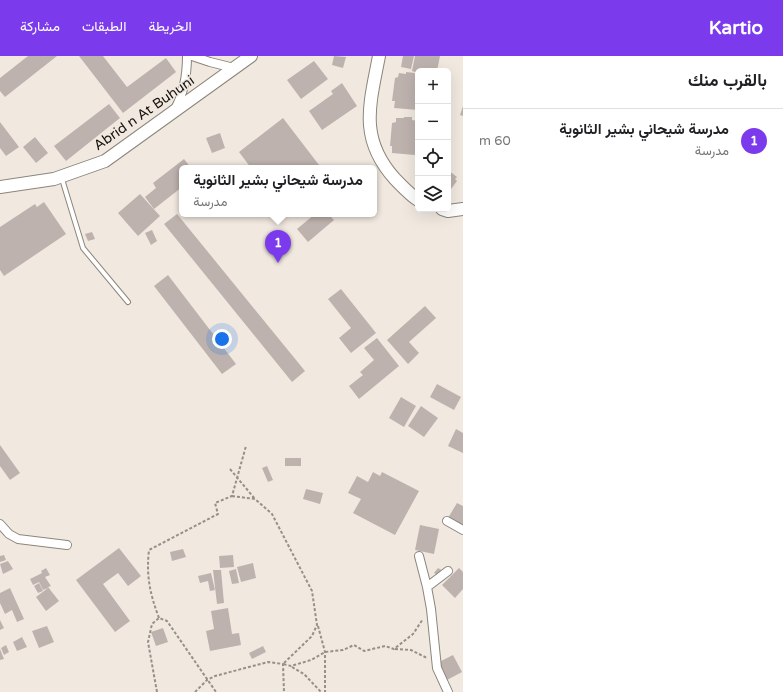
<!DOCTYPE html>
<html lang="ar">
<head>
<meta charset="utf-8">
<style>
	body { margin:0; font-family:"Varela Round",Vazirmatn,sans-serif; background:#f2f2f2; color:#202124; direction:rtl }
	.controls { position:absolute; right:12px; top:12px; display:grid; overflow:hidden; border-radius:6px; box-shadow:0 4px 16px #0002 }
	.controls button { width:36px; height:36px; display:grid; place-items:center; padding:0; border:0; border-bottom:1px solid #e0e0e0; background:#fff; color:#202124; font:20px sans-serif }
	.you { position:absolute; left:222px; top:283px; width:14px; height:14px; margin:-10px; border:3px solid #fff; border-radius:50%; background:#1a73e8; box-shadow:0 0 0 6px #1a73e833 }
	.badge { display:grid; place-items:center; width:26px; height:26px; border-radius:50%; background:#7c3aed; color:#fff; font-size:13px; font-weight:700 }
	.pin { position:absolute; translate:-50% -33px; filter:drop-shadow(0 1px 2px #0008) }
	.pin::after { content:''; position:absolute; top:21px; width:14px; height:12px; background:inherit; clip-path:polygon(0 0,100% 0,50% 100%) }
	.popup { position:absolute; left:179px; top:109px; width:198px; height:52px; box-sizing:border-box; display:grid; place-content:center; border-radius:6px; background:#fff; filter:drop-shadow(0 1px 3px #0005); font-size:13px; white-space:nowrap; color:#757577 }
	.popup b { font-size:15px; color:#202124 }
	.popup::after { content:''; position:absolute; left:50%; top:100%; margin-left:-8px; border:8px solid transparent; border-top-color:#fff }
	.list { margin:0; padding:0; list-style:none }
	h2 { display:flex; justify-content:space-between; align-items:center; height:52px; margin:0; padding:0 16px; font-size:17px }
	h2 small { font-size:13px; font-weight:400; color:#757577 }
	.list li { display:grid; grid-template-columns:26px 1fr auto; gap:12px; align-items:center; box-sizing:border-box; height:64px; padding:0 16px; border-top:1px solid #e0e0e0 }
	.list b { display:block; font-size:15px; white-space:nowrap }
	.list p { margin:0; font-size:13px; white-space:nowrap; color:#757577 }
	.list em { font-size:13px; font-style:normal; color:#757577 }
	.icon { flex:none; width:22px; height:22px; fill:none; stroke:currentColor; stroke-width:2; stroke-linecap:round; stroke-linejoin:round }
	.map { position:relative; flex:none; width:463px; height:636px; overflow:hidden; direction:ltr }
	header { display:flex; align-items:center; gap:24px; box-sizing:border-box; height:56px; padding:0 20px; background:#7c3aed; color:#fff }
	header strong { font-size:19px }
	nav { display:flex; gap:22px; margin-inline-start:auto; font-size:14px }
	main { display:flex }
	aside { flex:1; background:#fff }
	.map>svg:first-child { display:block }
	.building { fill:#beb2ae }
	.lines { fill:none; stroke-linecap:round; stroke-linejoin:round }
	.lane-casing { stroke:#8b857c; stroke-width:6 }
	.street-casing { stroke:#8b857c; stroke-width:10 }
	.secondary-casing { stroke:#8b857c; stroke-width:14 }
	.path { stroke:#969089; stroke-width:2; stroke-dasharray:3 2; stroke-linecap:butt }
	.lane { stroke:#fff; stroke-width:4 }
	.street { stroke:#fff; stroke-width:8 }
	.secondary { stroke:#fff; stroke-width:12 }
	.labels { text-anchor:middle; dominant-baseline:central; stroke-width:3; stroke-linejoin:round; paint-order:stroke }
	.street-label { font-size:14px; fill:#14110e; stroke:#f1e9e0 }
</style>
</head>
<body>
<header>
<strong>Kartio</strong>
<nav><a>الخريطة</a><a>الطبقات</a><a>مشاركة</a></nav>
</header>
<main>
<aside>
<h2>بالقرب منك<small></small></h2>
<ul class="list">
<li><span class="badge">1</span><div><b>مدرسة شيحاني بشير الثانوية</b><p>مدرسة</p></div><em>60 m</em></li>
</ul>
</aside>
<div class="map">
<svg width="463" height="636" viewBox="0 0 463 636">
	<rect width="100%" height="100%" fill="#f1e9e0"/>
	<!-- building -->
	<path class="building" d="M28,0H57L5,41L0,35V22Z
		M79,0H103L127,31L166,2L176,16L123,57Z
		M334,0L346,1L343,12L332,9Z
		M403,0H414L411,13L401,11Z
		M415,0H440L437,15H418V17L412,15Z
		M314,5L328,23L301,43L287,24Z
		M406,16L415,17V19L418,20V54L394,52L395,45H392L395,22L398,21L399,17L406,18Z
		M342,27L357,50L322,74L309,55L333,38L331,35Z
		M109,48L120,62L66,105L54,90Z
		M463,50V60L460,59Z
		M404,61H412V64L418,65V97L415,96V99L392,97V90H390L392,67L396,66V62H404Z
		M283,62L319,109L315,112H251L239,96Z
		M0,66L19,91L6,100L0,92Z
		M220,77L225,92L212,97L206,82Z
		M35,81L48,97L36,107L23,91Z
		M184,103L191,112H182V131L154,153L145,141L156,132L153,127Z
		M448,114L457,121L455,123L457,125L448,137Z
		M140,138L160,160L138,180L118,157Z
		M44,146L66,178L4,220L0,214V171L35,148L37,151Z
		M177,158L305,315L292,326L164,168Z
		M315,158H328L334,164L308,186L297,173Z
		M152,174L157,185L151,189L145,177Z
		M92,176L95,183L88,185L85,178Z
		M168,219L236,308L222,318L154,230Z
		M341,233L376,277L351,297L339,282L351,272L328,243Z
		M425,250L436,262L409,286L419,297L408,308L387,284Z
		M377,282L399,310L359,343L349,330L363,319L360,316L374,304L364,292Z
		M437,328L461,341L454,354L430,341Z
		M401,341L416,350L404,371L389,362Z
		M421,350L438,362L424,381L408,370Z
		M456,373L463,377V397L448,390Z
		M0,389L20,417L10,424L0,410Z
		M285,402H301V410H285Z
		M267,410L273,424L268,426L262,412Z
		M373,416L380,420L382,416L419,435L395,479L353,457L361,443L348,437L357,420L368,426Z
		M306,433L323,437L320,448L303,443Z
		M457,447L463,450V470L448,462Z
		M420,469L439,473L434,498L415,494Z
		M119,492L141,520L128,530L118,517L103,528L130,565L115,576L76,524Z
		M183,493L186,501L172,505L170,496Z
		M4,499L6,504L0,506V500Z
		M233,499L234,511L220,512L219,500Z
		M8,505L13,513L3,518L0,508Z
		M253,507L256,522L241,526L237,511Z
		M46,512L50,519L45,521L51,530L48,531L59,545L46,555L36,541L48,532L43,534L39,526L33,529L30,523L42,517L41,515Z
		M438,512L443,515L439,520L434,517Z
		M459,512L463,516V533L455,542L442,529Z
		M236,513L239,527L232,528L229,515Z
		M213,514H221L224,547L217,548Z
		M211,517L215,534L210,535L208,525L200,527L198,520Z
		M39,527L43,535L38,537L34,530Z
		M10,532L24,563L17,566L12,554L5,558L0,547V537Z
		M228,552L232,578L239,577L241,589L210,595L206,575L214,573L211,555Z
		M0,564L4,572L0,574Z
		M47,570L54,586L39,592L32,575Z
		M163,572L168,586L156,590L151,576Z
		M22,581L27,591L17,595L13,586Z
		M6,589L9,596L4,599L1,592Z
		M263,590L266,596L252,603L249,597Z
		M0,593L4,603L0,604Z
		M453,599L462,616L447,624L437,607Z"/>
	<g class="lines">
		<defs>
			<path id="lane" d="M62,123L83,192L128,246"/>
			<path id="street" d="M192,0L210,6L234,12
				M175,53C184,37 187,18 187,0
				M447,465L463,474
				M0,468L9,478L18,483L67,489
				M419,500L427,531L431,553L437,612L448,636
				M427,531L448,515"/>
			<path id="secondary" d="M379,0C370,48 358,82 395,123C402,130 409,138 418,144
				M0,131L54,123L105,105L251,0
				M442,153L448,155L463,153"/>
		</defs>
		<!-- lane casing -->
		<use href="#lane" class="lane-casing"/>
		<!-- street casing -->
		<use href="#street" class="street-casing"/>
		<!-- secondary casing -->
		<use href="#secondary" class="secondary-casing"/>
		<!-- path -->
		<path class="path" d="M230,413L255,443
			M232,440L255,443L272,458L312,535L317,569L312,580L283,608L291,610L311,604L325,596L343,594L354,589L364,595L385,590L394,593L413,578L423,563
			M159,562C150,538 146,520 149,494L218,458L215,447L232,440L246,390
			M318,570L325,596V636
			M395,593L411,594L427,602
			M292,611L304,618L321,636
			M157,636L148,586L152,568L159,562L167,565L216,636
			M195,636L207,624L215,620L268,606L283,608L284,636"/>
		<!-- lane -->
		<use href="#lane" class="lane"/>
		<!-- street -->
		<use href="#street" class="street"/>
		<!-- secondary -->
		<use href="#secondary" class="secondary"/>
	</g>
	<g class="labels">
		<!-- street labels -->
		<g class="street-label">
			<text transform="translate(144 57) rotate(-35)">Abrid n At Buhuni</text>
		</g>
	</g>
</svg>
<div class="controls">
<button>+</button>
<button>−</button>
<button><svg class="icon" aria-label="locate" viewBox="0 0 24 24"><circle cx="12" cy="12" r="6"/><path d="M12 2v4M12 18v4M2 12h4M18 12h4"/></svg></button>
<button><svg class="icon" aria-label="layers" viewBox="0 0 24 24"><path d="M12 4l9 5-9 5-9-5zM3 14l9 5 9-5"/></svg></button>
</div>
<div class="you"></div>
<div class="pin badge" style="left:278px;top:207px">1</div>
<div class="popup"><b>مدرسة شيحاني بشير الثانوية</b>مدرسة</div>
</div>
</main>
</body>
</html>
